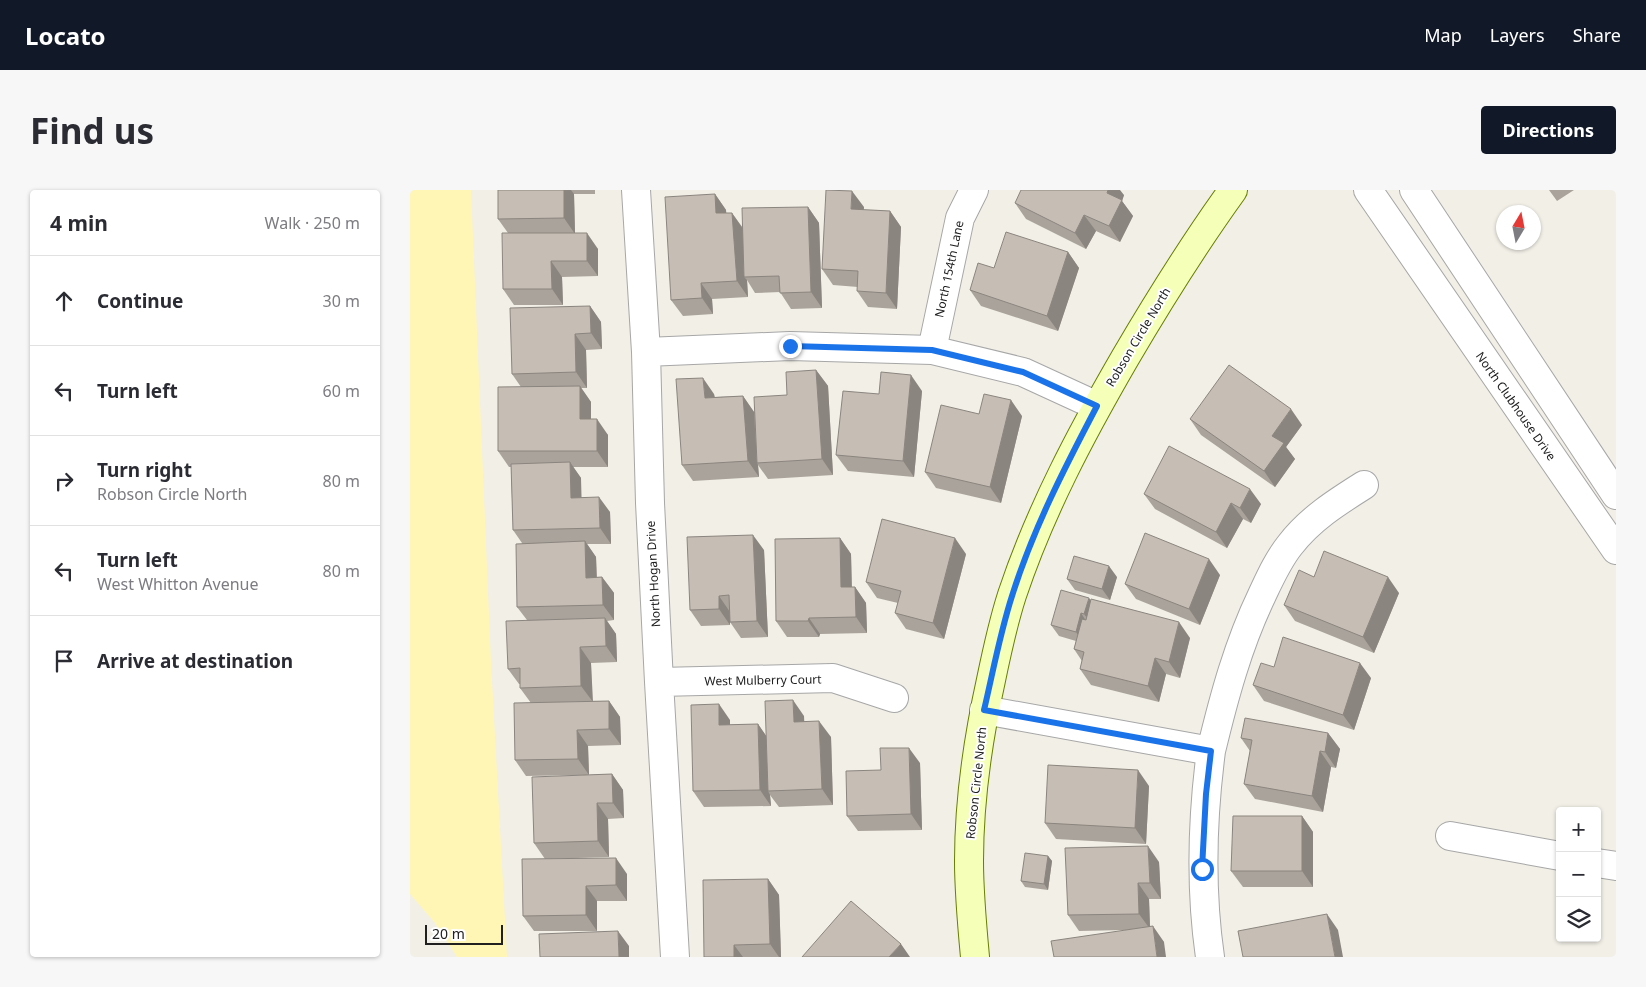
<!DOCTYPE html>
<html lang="en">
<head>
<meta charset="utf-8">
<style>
	body { margin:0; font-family:"Noto Sans",sans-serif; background:#f7f7f7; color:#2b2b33 }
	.controls { position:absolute; right:15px; bottom:15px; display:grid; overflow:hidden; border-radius:5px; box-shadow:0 1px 4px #0004 }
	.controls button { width:45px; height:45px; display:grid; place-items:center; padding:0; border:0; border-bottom:1px solid #e1e1e2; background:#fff; color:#2b2b33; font:25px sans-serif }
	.compass { position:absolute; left:1086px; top:15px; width:45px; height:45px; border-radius:50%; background:#fff; box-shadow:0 1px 4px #0004; rotate:10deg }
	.scale { position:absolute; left:15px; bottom:12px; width:78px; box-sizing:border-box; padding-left:5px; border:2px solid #202020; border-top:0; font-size:14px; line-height:18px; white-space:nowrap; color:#202020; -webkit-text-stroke:4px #fff; paint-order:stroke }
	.stop { position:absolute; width:15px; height:15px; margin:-11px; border:4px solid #1a73e8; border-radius:50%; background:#fff }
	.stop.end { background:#1a73e8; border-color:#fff; box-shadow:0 1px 5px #0008 }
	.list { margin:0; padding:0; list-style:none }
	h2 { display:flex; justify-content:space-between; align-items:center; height:65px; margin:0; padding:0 20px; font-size:21px }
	h2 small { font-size:16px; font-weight:400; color:#7c7c81 }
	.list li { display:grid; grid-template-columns:32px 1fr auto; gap:15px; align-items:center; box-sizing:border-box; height:90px; padding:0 20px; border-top:1px solid #e1e1e2 }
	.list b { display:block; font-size:19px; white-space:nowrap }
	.list p { margin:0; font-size:16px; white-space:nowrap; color:#7c7c81 }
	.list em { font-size:16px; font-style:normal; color:#7c7c81 }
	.icon { flex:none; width:28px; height:28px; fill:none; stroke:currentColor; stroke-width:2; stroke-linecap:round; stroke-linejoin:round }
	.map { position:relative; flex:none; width:1206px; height:767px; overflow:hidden; border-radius:5px }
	header { display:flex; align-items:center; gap:30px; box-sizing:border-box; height:70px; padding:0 25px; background:#111827; color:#fff }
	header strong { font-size:24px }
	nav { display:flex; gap:28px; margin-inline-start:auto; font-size:18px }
	.intro { display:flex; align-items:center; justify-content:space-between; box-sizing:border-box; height:120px; padding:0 30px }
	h1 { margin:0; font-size:35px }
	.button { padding:12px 22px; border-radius:5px; background:#111827; color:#fff; font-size:18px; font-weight:700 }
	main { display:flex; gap:30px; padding:0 30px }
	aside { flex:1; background:#fff; border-radius:5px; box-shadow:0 1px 4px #0004 }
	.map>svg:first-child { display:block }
	.sand { fill:#fff6b6 }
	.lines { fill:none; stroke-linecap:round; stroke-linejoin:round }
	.street-casing { stroke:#a7a7a7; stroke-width:30 }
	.secondary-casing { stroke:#677e00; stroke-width:30 }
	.street { stroke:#fff; stroke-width:28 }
	.secondary { stroke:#f6ffb7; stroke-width:28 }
	.wall { fill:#aaa39c }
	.shaded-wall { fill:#8b857f }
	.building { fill:#c6beb5; stroke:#8b857f }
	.route { stroke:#1a73e8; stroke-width:6 }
	.labels { text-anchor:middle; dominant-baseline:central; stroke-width:4; stroke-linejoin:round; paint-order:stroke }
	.street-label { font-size:12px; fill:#202020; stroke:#fff }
</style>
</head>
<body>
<header>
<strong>Locato</strong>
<nav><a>Map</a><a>Layers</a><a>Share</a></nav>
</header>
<div class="intro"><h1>Find us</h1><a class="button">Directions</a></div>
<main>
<aside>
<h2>4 min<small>Walk · 250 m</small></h2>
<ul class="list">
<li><svg class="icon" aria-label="ahead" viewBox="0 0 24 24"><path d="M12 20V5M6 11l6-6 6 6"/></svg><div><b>Continue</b></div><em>30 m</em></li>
<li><svg class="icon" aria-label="left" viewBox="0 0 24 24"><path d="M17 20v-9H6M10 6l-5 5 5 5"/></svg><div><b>Turn left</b></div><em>60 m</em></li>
<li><svg class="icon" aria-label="right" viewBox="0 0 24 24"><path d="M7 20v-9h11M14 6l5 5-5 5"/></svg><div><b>Turn right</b><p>Robson Circle North</p></div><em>80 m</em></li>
<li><svg class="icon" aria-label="left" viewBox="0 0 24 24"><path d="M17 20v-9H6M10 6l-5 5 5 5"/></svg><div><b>Turn left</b><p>West Whitton Avenue</p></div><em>80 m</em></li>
<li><svg class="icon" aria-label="arrive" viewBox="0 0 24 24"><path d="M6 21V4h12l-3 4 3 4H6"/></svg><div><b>Arrive at destination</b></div></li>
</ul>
</aside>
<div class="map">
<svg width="1206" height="767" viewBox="0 0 1206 767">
	<rect width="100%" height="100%" fill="#f1efe6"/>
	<!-- sand -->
	<path class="sand" d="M0,0H61L81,473L97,767H47L25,733L0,704Z"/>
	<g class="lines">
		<defs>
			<path id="street" d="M226,0L236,162L240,313L249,492L265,767
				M958,0L1206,360
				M1004,0L1206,305
				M522,160L550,28L564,0
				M236,162L380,156L522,160L613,182L687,216
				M249,492L423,488L484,508
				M574,520L801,561C814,507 828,455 852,405C860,388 868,370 880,355C900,329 927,312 954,295
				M1040,646L1150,666
				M1187,673L1206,676
				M800,767C790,698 792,630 801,561"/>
			<path id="secondary" d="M565,767C562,735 559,703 559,671C559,610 568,549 581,490C587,461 593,433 602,405C630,321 671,244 715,168C749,110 784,54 823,0"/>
		</defs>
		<!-- street casing -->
		<use href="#street" class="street-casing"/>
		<!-- secondary casing -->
		<use href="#secondary" class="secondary-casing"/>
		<!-- street -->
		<use href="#street" class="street"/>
		<!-- secondary -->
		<use href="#secondary" class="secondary"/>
	</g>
	<!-- wall -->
	<path class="wall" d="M88,0H185V4H164L165,43L188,59V86L152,87L153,115H104L93,99L98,43L88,29Z
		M1139,0H1164L1147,11Z
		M305,4L316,20V23H322L333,38L398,17L409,33L412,118L381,119L370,102L345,103L337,90L338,107L302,109L303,124L273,126L261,110Z
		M714,5L712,11L723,26L710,52L686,41L676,59L616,29L605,13Z
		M454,17L453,20L480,21L491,37L487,119L458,117L447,101L448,97L423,95L412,79Z
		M658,62L669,78L648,141L571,116L560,100L584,78Z
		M180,116L191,132L192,159L176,160L177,198H171L181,212V229L198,245V277H163L171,288V307L200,322L201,354H177L186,367L187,387H192L204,403V430L197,431L206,444L207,472L181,473L182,511H199L210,527L211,555L178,556L179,585L202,584L213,600L214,628L198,629L199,667L135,669L124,653L174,585L116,586L105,570L121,513L110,498V494H109L98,479L117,430L107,417L112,353L103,340L101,277H99L88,261L111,197L102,184Z
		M406,180L418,196L423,285L358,289L348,275L349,287L283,291L272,275L304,204L305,207L333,206L344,222L377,205Z
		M512,201L504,287L438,281L426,265L469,204Z
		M569,224L612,226L591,313L526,298L515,282Z
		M780,229L892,235L876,257L885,269L865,297L791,245Z
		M734,304L851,314L841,333L833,329L817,358L745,319Z
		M430,348L441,364L442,397H445L456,413L457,443L410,444L409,447H377L366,431Z
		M354,360L358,447L331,448L320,432V435L291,436L280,420Z
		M556,364L534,449L496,439L485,423L488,413L467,408L456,392Z
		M810,385L790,435L726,409L715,394Z
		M707,387L700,410L665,400L657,389Z
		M904,387L989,403L964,463L885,431L874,415Z
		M681,410L780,448L770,488L756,484L749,512L681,495L670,479L672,471L664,459L666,451L649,446L641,435Z
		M864,477L961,488L944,540L854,511L843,495Z
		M394,526V531L421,547L423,615L369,617L360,605L361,616L294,617L283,601L320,530V535L348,534L356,546Z
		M918,543L930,559L926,578L921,577L913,622L845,609L834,594L840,561L831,548Z
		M510,573L512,640L448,641L437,626L471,580Z
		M739,596L736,654L646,649L635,633Z
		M892,626L903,642V697H833L821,681Z
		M638,666L642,671L638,700L615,697L611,691Z
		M112,669L217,684V711H187V741H124L113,726Z
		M749,672L751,709H739L740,736L754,752L715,740L669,741L658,725Z
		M358,689L369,705L371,767H294Z"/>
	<!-- shaded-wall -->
	<path class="shaded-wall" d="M154,0H161L164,4L165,44L154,28Z
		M698,0H710L714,5L712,11L723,26L710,52L699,36L697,3Z
		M442,1L454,17L453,35L441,19Z
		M305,4L316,20L318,39L306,23Z
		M398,17L409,33L412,118L401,102Z
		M480,21L491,37L487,119L476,103Z
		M322,23L333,39L334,87L337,90L338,107L327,91Z
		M674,25L686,41L676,59L665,43Z
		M177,43L188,59V86L177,71Z
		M658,62L669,78L648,141L637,126Z
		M141,71L152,87L153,115L142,99Z
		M291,93L302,109L303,124L292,108Z
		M180,116L191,132L192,159L181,143Z
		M165,144L176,160L177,198L166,182Z
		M406,180L418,196L423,285L412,269Z
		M501,185L512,201L504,287L493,271Z
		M293,188L304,204L306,224L295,208Z
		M170,196L181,212V245L170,229Z
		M333,206L344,222L347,273L348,275L349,287L338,271Z
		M601,210L612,226L591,313L580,297Z
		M881,219L892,235L876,257L885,269L865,297L854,281L862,246Z
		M187,229L198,245V277L187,261Z
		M160,272L171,288L172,324L161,308Z
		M840,299L851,314L841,333L830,318Z
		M189,307L200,322L201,354L190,338Z
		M821,313L833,329L817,358L806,342Z
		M343,345L354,360L358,447L347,431Z
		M430,348L441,364L442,413L431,397Z
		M545,348L556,364L534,449L523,433Z
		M175,351L186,367L187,404L176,388Z
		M799,369L810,385L790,435L779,419Z
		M699,376L707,387L700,410L692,399Z
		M192,387L204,403V430L193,415Z
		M978,387L989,403L964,463L953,447Z
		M445,397L456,413L457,443L446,427Z
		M309,406L320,422V435L309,419Z
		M679,408L687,419L682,435L674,424Z
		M671,423L678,434L673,453L666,442Z
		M195,428L206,444L207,472L196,456Z
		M399,428L410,444L409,447L398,431Z
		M769,432L780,448L770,488L759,472Z
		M170,457L181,473L183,512L171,496Z
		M745,468L756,484L749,512L738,496Z
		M950,473L961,488L944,540L933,525Z
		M383,510L394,526L395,547L384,532Z
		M199,511L210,527L211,555L199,539Z
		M309,514L320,530V551L309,535Z
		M409,531L421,547L423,615L412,599Z
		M348,534L359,550L358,601L360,605L361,616L350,600Z
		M167,540L178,556L179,585L168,569Z
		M918,543L930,559L926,578L915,562Z
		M499,558L510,573L512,640L501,624Z
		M910,561L921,577L913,622L902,606Z
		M728,580L739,596L736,654L725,638Z
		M202,584L213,600L214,628L203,613Z
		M187,613L198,629L199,667L188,651Z
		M892,626L903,642V697L892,681Z
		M738,656L749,672L751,709L740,693Z
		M638,666L642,671L638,700L634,694Z
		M206,668L217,684V711L206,695Z
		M358,689L369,705L371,767H369L360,754Z
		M728,693L739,709L740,739L729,724Z
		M176,696L187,711V741L176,725Z
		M917,724L928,740L933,767H925Z
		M743,736L754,752L756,767H747Z
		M208,741L219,756V767H209Z
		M491,754L500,767H479Z
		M324,755L333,767H324Z"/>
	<!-- building -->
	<path class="building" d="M88,0H154V28L88,29Z
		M416,0L442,1L441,19L480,21L476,103L447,101L448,81L412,79Z
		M611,0H698L697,3L712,10L699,36L674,25L665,43L605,13Z
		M305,4L306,23H322L327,91L291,93L292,108L261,110L255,7Z
		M398,17L401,102L370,103L369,86L334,87L332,18Z
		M596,42L658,62L637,126L560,100L568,73L584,78Z
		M92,43H177V71H141L142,99H93Z
		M180,116L181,143L165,144L166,182L102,184L100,118Z
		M819,175L881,219L862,246L874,253L854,281L780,229Z
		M406,180L412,269L347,273L344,207L377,205L376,182Z
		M471,182L501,185L493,271L426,265L433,201L469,204Z
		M293,188L295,208L333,206L338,271L272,275L266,189Z
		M170,196V229H187V261H88V197Z
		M574,204L601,210L580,297L515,282L531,215L569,224Z
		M759,256L840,299L830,318L821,313L806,342L734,304Z
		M160,272L161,308L189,307L190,338L103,340L101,274Z
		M472,329L545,348L523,433L485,423L491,401L456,392Z
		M735,343L799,369L779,419L715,394Z
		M343,345L347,431L320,432L319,405L309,406V419L280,420L277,347Z
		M430,348L431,397H445L446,427L399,428L398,431H366L365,349Z
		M175,351L176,388L192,387L193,415L107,417L106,354Z
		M914,361L978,387L953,447L874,415L889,380L904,387Z
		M664,366L699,376L692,399L657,389Z
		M651,400L679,408L674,424L671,423L666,442L641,435Z
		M681,409L769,432L759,472L745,468L738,496L670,479L674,462L664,459L672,429L676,430Z
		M195,428L196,456L170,457L171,496L110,498V478L98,479L96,431Z
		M873,447L950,473L933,525L843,495L851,473L864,477Z
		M383,510L384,532L409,531L412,599L358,601L355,511Z
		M199,511V539L167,540L168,569L105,570L104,513Z
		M309,514V535L348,534L350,600L283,601L281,515Z
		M835,528L918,543L915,562L910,561L902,606L834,594L842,550L831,548Z
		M470,558H499L501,624L437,626L436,581L471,580Z
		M638,575L728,580L725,638L635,633Z
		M202,584L203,613H187L188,651L124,653L122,587Z
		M823,626H892V681H821Z
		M738,656L740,693H728L729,724L658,725L655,658Z
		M615,663L638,666L634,694L611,691Z
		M206,668V695L176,696V725L113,726L112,669Z
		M358,689L360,754L324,755V767H294L293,690Z
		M441,711L491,754L479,767H392Z
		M917,724L925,767H833L828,741Z
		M743,736L747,767H644L641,751Z
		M208,741L209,767H130L129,744Z"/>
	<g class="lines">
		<!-- route -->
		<path class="route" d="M380,156L522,160L613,182L687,216C655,277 623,339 602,406C590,443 583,482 574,520L801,561L796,604L792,679"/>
	</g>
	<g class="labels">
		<!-- street labels -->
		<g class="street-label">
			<text transform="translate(539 79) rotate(-78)">North 154th Lane</text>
			<text transform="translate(728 147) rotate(-59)">Robson Circle North</text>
			<text transform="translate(1106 216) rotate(55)">North Clubhouse Drive</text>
			<text transform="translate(243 384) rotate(-93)">North Hogan Drive</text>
			<text transform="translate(353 490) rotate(-1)">West Mulberry Court</text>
			<text transform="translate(566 593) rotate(-84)">Robson Circle North</text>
		</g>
	</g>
</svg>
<div class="controls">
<button>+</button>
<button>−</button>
<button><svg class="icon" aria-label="layers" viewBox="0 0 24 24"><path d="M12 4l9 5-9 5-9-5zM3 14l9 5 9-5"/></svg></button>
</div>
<svg class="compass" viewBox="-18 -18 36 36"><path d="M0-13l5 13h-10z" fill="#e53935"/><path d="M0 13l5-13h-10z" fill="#7c7c81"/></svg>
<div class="scale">20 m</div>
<div class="stop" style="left:792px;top:679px"></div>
<div class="stop end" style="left:380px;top:156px"></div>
</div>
</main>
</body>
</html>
